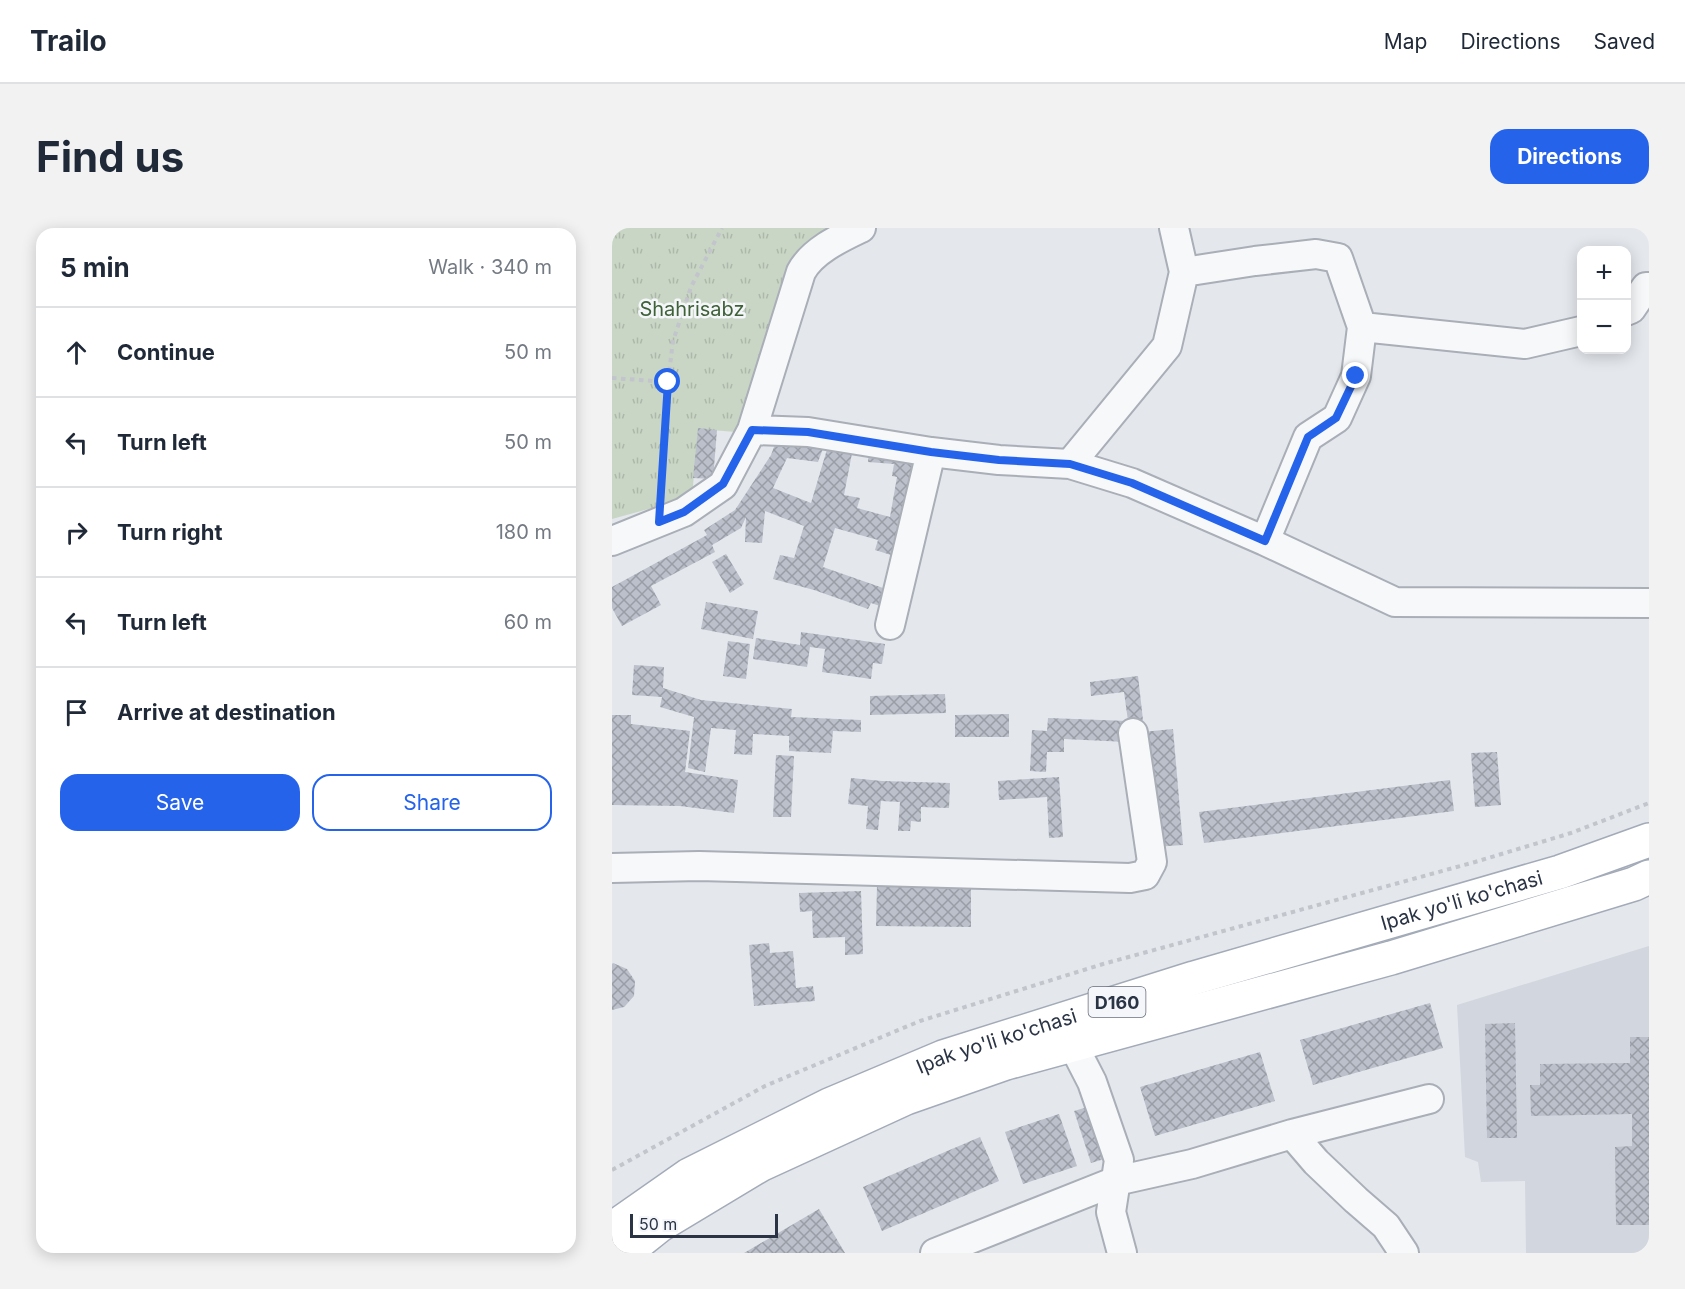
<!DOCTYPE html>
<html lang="en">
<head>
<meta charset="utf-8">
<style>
	body { margin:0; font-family:Inter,sans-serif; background:#f2f2f3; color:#1f2937 }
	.controls { position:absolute; right:18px; top:18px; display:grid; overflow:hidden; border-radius:12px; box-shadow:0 3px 15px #0003 }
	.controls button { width:54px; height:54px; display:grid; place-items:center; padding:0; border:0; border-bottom:2px solid #e0e1e3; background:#fff; color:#1f2937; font:30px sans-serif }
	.scale { position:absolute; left:18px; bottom:15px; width:148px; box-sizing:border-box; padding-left:6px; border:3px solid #2b3445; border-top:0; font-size:16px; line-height:21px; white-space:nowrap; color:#2b3445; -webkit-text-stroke:4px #f4f6f9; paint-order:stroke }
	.stop { position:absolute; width:18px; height:18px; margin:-14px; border:4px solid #2563eb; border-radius:50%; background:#fff }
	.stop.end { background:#2563eb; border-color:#fff; box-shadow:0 2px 6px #0008 }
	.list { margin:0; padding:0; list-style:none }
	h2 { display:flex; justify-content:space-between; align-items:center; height:78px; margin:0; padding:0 24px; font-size:26px }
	h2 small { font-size:20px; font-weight:400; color:#747a83 }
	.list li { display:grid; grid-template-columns:39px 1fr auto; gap:18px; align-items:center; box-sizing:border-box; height:90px; padding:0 24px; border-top:2px solid #e0e1e3 }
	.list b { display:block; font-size:22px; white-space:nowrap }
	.list em { font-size:20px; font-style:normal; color:#747a83 }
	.actions { display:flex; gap:12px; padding:18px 24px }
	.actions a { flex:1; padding:14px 0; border:2px solid #2563eb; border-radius:18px; text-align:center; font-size:21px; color:#2563eb }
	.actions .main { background:#2563eb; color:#fff }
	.icon { flex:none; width:33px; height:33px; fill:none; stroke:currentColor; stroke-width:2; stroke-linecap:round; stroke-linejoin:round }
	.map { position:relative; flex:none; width:1037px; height:1025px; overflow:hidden; border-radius:18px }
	header { display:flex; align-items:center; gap:36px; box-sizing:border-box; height:84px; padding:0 30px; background:#fff; border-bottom:2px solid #e0e1e3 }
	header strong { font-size:28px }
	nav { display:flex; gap:33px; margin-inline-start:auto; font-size:21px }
	.intro { display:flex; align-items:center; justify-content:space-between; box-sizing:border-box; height:144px; padding:0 36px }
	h1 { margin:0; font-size:42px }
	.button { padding:15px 27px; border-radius:18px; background:#2563eb; color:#fff; font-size:21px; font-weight:700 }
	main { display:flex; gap:36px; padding:0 36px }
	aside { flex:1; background:#fff; border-radius:18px; box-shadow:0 3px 15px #0003 }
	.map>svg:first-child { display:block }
	.built { fill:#d2d6de }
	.park { fill:url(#park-tufts) }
	.building { fill:url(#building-cross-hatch); fill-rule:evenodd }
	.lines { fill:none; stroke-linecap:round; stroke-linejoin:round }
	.minor-casing { stroke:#a9aeb7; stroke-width:32 }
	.major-casing { stroke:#a3abb8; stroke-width:36 }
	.path { stroke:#c2c5cb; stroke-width:4; stroke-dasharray:4.5 4.5; stroke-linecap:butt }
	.minor { stroke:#f7f8fa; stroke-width:28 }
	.major { stroke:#fff; stroke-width:33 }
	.route { stroke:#2563eb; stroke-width:8 }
	.labels { text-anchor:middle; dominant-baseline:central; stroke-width:5; stroke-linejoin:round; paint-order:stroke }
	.shield { fill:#f4f6f9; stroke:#676e7b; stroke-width:1.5 }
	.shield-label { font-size:18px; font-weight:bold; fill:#2b3445 }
	.park-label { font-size:20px; fill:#3f6138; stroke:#f4f6f9 }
	.street-label { font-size:20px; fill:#2b3445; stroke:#f4f6f9 }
</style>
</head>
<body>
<header>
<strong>Trailo</strong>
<nav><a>Map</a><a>Directions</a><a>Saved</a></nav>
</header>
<div class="intro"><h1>Find us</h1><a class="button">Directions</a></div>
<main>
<aside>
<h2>5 min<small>Walk · 340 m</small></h2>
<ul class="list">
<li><svg class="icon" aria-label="ahead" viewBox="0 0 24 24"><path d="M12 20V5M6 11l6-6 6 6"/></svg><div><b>Continue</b></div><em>50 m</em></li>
<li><svg class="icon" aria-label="left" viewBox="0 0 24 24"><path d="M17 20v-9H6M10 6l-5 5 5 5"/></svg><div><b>Turn left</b></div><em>50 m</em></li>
<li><svg class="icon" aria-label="right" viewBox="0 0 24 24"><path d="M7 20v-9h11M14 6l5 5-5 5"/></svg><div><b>Turn right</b></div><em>180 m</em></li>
<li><svg class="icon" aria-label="left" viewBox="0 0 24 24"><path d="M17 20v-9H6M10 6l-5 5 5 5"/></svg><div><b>Turn left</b></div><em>60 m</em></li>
<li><svg class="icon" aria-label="arrive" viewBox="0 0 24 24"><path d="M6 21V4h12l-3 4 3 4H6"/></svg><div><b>Arrive at destination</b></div></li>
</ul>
<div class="actions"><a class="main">Save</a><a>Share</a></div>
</aside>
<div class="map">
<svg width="1037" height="1025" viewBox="0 0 1037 1025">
	<defs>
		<pattern id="park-tufts" width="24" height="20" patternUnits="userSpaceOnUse" patternTransform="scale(1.5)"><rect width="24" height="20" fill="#c9d6c5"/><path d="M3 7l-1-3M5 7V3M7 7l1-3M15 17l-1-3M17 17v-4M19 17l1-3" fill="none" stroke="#adb8ab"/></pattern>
		<pattern id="building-cross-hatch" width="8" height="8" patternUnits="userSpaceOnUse" patternTransform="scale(1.5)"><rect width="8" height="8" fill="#bbc0ca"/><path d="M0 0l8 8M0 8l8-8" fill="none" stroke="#989da6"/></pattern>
	</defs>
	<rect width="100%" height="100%" fill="#e4e7ec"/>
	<!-- built -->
	<path class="built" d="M1037,718V1025H914L913,953L869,954L866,934L853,929L845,777Z"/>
	<!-- park -->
	<path class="park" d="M0,0H231L183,25L124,204L86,201L80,269L0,291Z"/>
	<!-- building -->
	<path class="building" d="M86,200L105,202L101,251L81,250Z
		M165,211L212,218L206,234L175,230L161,260L199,275L216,218L241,220L232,267L248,270L245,280L278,289L285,249L280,248L282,236L256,234L257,222L313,228L274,380L259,375L256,381L202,362L161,351L168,327L182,330L192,298L153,283L150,315L133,314L134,289L129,300L100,317L103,324L39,358L49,377L10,398L0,380V359L95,307L92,302L123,282L159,227ZM223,300L266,312L263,322L279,327L271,360L211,339Z
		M114,326L132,356L118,365L100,334Z
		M94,374L146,383L141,411L89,401Z
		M189,404L273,416L270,436L261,435L259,451L210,444L213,421L198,419L195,439L141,431L144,410L188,417Z
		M116,413L138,416L134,451L111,448Z
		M22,437L52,439L51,460L89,472L180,481L179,489L249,492V504L221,503L219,525L177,523V508L141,506L140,527L122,526L124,502L99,500L93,544L76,540L82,489L48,479L50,469L20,467Z
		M526,448L531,492L516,493L515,514L452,511V524H435L434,544L418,543L420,502L435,503L436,490L516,493L512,464L479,468L478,454Z
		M333,466L334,485L258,487V468Z
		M397,486V509H343V487Z
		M0,487H19V496L78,503L73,544L126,552L122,585L68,578L0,577Z
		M561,501L571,617L542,619L531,504Z
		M885,524L889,577L863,579L859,525Z
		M164,527L182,528L179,589H161Z
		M447,549L451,609L437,610L435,569L387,572L386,553Z
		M239,550L270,553L338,555L337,580L309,579V594L299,593L298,603H286L288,574L269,573L266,602L254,601L256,578L236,576Z
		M838,552L842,583L592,615L587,584Z
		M265,657L359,659V699L264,698Z
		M249,663L251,726L233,727V709L201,710L200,683L188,684L187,665Z
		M157,715L158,725L181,723L184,760L201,758L203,773L142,778L137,717Z
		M1,735L15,741L23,753L22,768L12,779L0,782V736Z
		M818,775L831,820L701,857L688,812Z
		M903,795L905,910H875L873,796Z
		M1018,809H1037V997H1004L1003,919L1020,918V886L919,888L918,857H928V836L1018,835Z
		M648,824L663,873L543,908L528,859Z
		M482,877L499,929L479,935L462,883Z
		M447,886L465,938L411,956L393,904Z
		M368,909L387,953L270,1003L251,959Z
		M207,981L233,1025H132Z"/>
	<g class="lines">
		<defs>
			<path id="minor" d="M562,0L572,44
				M1014,83L1019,81L1034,59H1037
				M140,202L189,44C200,23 228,10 249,0
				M458,236L555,118L572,44L643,33L704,26L726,30L750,99
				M0,313L72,284L111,257L140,202L196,204L319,224L387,232L458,236L520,255L653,313L783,374L1037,375
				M653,313L696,209L725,190L744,148L750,99L913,116L969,103
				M278,397L319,224
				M0,640L87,638L518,650L533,647L540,634L521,505
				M461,817L480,854L507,932L499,984L510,1025
				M680,906L704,934L744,972L774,998L792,1025
				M323,1025L504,953L580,936L680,906L817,871"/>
			<g id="major">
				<path id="s1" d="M0,1001L77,947L217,877L331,829L582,750L948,644L1037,612"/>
				<path d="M13,1025L48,997L148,937L294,870L394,835L779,730L1022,656L1037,649"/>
			</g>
		</defs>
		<!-- minor casing -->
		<use href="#minor" class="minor-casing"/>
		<!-- major casing -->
		<use href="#major" class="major-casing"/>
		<!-- path -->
		<path class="path" d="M0,150L56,154
			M49,269L56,154L61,113L79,59L110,0
			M0,942L153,858L308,793L491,736L863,634L959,605L1037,575"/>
		<!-- minor -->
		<use href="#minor" class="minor"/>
		<!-- major -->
		<use href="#major" class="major"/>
	</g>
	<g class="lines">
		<!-- route -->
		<path class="route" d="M56,154L47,294L72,284L111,256L140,202L196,204L319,224L387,232L458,236L520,255L653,313L696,209L724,190L744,148"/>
	</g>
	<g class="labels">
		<!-- shield labels -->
		<rect class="shield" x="476.5" y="759" width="57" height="30" rx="4.5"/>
		<g class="shield-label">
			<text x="505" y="774">D160</text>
		</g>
		<!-- park labels -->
		<g class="park-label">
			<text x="80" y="81">Shahrisabz</text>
		</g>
		<!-- street labels -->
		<g class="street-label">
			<text stroke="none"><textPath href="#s1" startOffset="916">Ipak yo'li ko'chasi</textPath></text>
			<text stroke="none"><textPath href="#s1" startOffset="430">Ipak yo'li ko'chasi</textPath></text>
		</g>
	</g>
</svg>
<div class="controls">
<button>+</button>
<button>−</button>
</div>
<div class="scale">50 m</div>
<div class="stop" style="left:56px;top:154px"></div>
<div class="stop end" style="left:744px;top:148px"></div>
</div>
</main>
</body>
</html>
